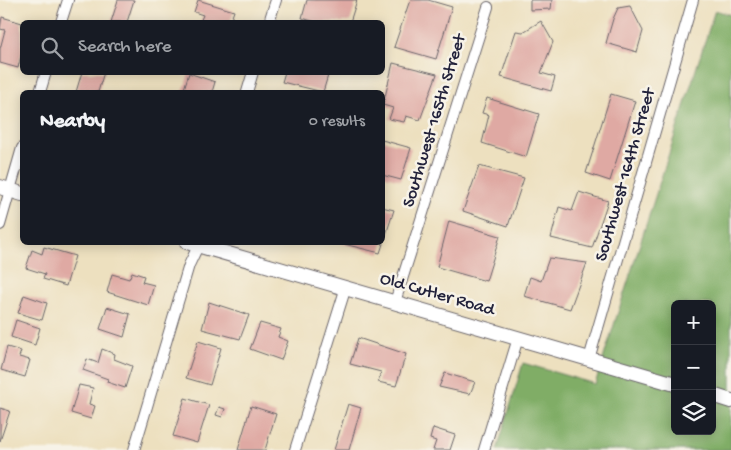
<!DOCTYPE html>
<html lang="en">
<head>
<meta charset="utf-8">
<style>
	body { margin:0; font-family:"Gochi Hand",sans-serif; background:#20242c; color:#f1f3f6 }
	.controls { position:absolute; right:15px; bottom:15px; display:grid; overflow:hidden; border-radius:8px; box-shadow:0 2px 12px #0003 }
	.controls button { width:45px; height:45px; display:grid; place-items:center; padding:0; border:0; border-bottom:1px solid #363941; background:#171b24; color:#f1f3f6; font:25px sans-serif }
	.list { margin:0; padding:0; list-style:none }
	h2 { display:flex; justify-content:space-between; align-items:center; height:65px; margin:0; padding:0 20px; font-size:21px }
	h2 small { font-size:16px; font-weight:400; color:#9ea1a6 }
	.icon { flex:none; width:28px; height:28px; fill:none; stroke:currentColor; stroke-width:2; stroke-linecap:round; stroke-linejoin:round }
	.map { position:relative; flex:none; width:731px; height:450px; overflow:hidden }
	.search { position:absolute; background:#171b24; box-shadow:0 2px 12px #0003; left:20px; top:20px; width:365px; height:55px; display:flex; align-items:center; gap:12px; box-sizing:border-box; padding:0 18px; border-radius:8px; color:#9ea1a6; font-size:19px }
	.panel { position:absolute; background:#171b24; box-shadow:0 2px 12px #0003; left:20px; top:90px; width:365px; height:155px; border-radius:8px }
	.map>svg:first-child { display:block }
	.forest { fill:#80ad66; stroke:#516850; fill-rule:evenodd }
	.building { fill:#dfa9a3 }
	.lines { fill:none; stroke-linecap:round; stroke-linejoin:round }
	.street-casing { stroke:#696469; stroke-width:12 }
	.secondary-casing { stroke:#696469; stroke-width:16 }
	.street { stroke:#fff; stroke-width:10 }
	.secondary { stroke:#fff; stroke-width:14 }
	.labels { text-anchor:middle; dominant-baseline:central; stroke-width:5; stroke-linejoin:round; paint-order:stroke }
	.street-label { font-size:18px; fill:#22223b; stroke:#f7f3e8 }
</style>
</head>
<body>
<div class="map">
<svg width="731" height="450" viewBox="0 0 731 450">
	<rect width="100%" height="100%" fill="#f7f3e8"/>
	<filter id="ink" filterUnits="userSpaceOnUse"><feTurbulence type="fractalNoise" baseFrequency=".02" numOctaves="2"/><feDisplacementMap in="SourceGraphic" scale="10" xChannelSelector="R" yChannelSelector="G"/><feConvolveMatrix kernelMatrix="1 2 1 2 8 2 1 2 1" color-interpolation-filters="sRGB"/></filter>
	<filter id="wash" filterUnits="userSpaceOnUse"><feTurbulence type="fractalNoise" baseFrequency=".0096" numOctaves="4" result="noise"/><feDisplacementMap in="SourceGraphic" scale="20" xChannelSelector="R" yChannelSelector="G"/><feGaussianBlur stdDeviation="1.12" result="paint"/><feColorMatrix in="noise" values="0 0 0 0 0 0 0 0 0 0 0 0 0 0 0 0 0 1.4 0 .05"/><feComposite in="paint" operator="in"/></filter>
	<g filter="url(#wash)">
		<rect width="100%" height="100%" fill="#ede0bf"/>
		<!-- forest -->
		<path class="forest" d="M715,10L731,15V450H497L523,363L595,384ZM675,304H712V431H675Z"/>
		<g id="blocks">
			<!-- building -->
			<path class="building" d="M118,0H134L127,22H111Z
				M198,0L234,11L230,22H200L203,15L194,12Z
				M307,0H357L350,22H316L302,18Z
				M410,0H428L452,7L436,59L394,47Z
				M530,0H552L551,9L530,10Z
				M630,6L643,31L637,52L606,43L613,19L618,8Z
				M2,17L22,23V51L18,68L0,63V49L5,30L0,29Z
				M541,21L553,42L541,73L555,77L551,91L501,77L516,31L523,32Z
				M393,63L437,74L420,120L406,116L404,122L389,119L393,108L383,105Z
				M82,72H104L98,92H76Z
				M285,72H329L323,92L282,82Z
				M189,73L215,82L212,92H183Z
				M611,94L635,101L610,181L586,173Z
				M487,98L539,114L526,157L482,143L489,115L482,113Z
				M382,140L411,148L401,180L382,175Z
				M479,166L524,178L508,226L463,211Z
				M579,192L608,201L592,248L551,238L559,207L572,211Z
				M382,207L394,210L380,253L340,243L382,242Z
				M449,221L500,236L486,281L437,267Z
				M44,247L75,256L66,286L43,279L45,274L26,268L32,250L42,254Z
				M549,258L587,263L570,309L524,296L530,277L541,281Z
				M132,272L144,276L142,282L154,285L148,305L107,292L112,274L129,279Z
				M24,295L47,303L42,320L18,313Z
				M209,302L249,315L240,339L202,329Z
				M107,307L130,314L124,337L100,329Z
				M16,320L40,328L35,345L11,337Z
				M260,323L281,329L278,337L288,341L281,360L250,349Z
				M358,338L406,354L396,386L378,382L381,372L350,364Z
				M198,341L221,348L210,385L186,378Z
				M7,347L21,351L19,357L30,360L25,377L1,370Z
				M102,349L115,354L114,359L132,366L125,388L107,382L108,379L83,370L87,359L98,363Z
				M445,373L475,382L470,394L439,387Z
				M79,385L93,388L89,404L95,406L91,419L71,413Z
				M185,398L209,405L197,443L173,436Z
				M348,404L361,408L349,450H334Z
				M251,406L276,414L265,450H238Z
				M219,407L225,409L222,417L216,415Z
				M0,408L10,411L0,441Z
				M433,428L455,435L450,450H433L436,441L430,439Z"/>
		</g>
	</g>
	<g filter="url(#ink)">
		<use href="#blocks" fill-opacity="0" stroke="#696469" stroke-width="1"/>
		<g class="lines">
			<defs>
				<path id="street" d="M61,22L68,0
					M269,22L276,0
					M40,92L46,72
					M247,92L253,72
					M0,225L22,148
					M395,302L488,7
					M589,359L693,0
					M134,450L189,265L200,242
					M295,450L346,287
					M484,450L518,338"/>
				<path id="secondary" d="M0,187L22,194
					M187,242L675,384
					M712,395L731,401"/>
			</defs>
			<!-- street casing -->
			<use href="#street" class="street-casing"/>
			<!-- secondary casing -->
			<use href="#secondary" class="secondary-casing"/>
			<!-- street -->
			<use href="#street" class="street"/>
			<!-- secondary -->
			<use href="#secondary" class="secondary"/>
		</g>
	</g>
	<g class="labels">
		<!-- street labels -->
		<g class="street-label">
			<text transform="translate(435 121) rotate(-73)">Southwest 165th Street</text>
			<text transform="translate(626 175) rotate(-74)">Southwest 164th Street</text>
			<text transform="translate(437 295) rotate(16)">Old Cutler Road</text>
		</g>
	</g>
</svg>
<div class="controls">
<button>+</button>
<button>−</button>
<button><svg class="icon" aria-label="layers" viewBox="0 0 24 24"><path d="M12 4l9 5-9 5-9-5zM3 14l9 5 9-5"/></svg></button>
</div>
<div class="search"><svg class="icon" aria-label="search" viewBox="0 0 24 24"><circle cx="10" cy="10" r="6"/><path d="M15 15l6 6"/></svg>Search here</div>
<section class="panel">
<h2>Nearby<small>0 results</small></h2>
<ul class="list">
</ul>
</section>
</div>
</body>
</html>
